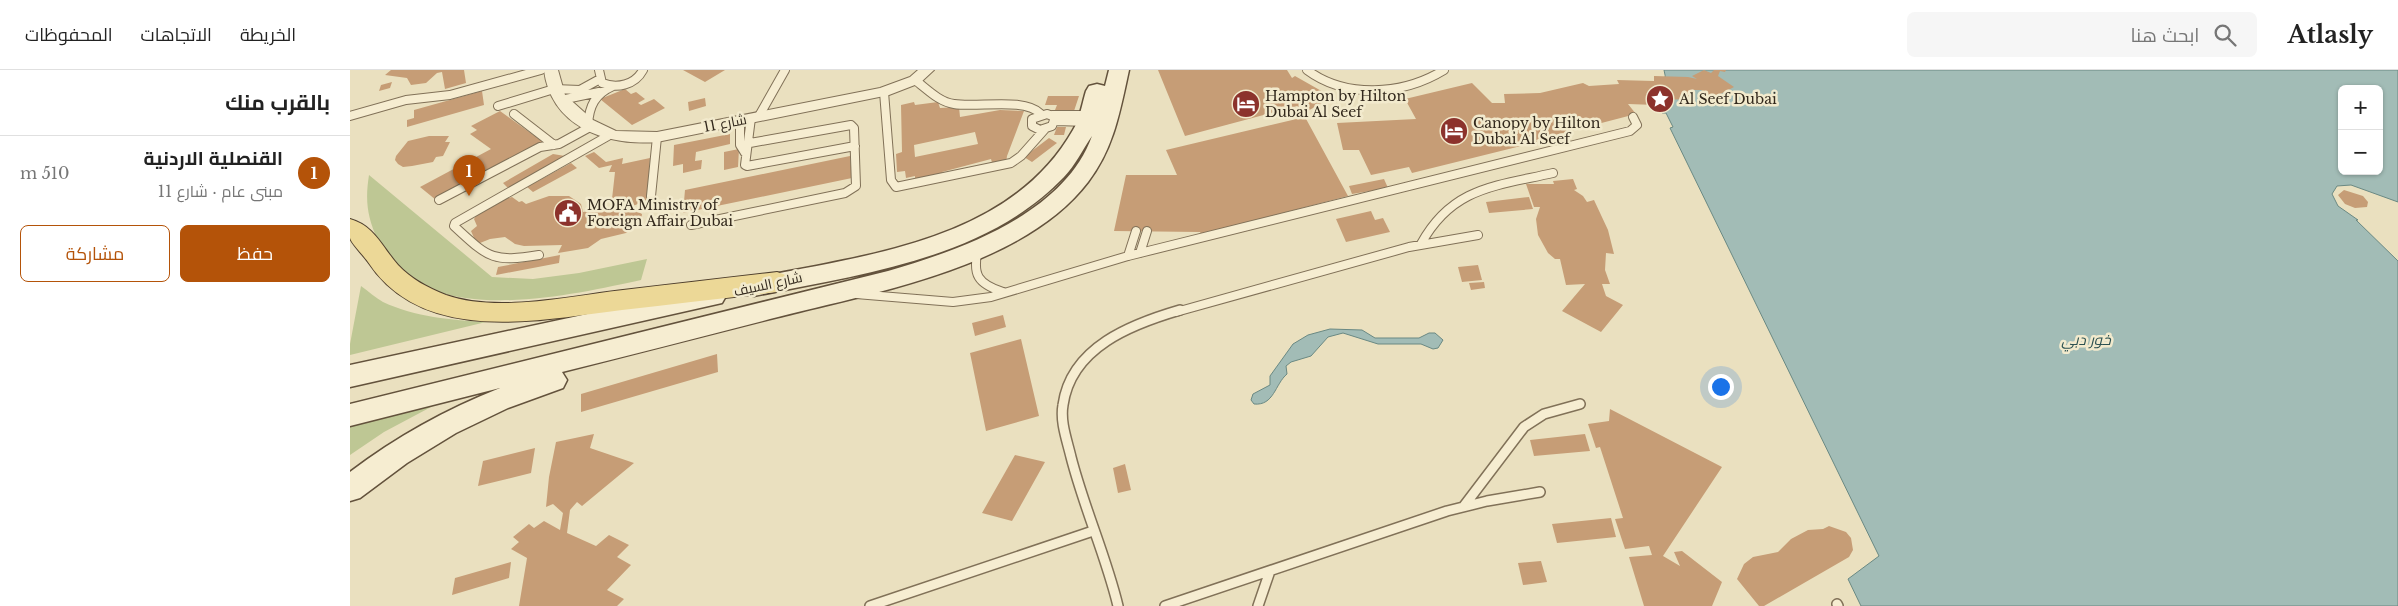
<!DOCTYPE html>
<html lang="ar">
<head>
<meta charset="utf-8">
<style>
	body { margin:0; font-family:"Libre Baskerville",Cairo,serif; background:#f6f6f6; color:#222; direction:rtl }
	.controls { position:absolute; right:15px; top:15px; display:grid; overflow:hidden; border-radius:8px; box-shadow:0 1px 4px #0004 }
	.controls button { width:45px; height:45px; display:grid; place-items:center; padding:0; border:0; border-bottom:1px solid #e0e0e0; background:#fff; color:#222; font:25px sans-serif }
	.you { position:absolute; left:1370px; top:316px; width:18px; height:18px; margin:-12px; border:4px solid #fff; border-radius:50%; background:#1a73e8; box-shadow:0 0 0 8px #1a73e833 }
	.badge { display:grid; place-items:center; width:32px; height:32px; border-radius:50%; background:#b45309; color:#fff; font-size:16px; font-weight:700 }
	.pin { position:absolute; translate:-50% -41px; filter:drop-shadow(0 1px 2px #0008) }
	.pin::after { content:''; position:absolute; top:26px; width:18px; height:15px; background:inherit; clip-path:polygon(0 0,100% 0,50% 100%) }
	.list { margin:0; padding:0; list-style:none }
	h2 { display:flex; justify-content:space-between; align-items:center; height:65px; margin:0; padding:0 20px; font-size:21px }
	h2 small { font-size:16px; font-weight:400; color:#767676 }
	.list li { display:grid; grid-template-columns:32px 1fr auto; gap:15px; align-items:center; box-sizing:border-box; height:75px; padding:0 20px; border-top:1px solid #e0e0e0 }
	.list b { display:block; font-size:19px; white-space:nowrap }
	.list p { margin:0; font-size:16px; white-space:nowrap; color:#767676 }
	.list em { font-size:16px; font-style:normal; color:#767676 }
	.actions { display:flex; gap:10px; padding:15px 20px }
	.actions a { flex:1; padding:11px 0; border:1px solid #b45309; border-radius:8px; text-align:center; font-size:18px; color:#b45309 }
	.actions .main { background:#b45309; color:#fff }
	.icon { flex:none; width:28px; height:28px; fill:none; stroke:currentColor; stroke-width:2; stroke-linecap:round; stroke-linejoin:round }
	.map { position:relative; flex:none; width:2048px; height:536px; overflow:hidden; direction:ltr }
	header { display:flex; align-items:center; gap:30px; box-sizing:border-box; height:70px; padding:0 25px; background:#fff; border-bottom:1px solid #e0e0e0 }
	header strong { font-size:24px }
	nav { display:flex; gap:28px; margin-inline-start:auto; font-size:18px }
	.search { width:350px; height:45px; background:#f6f6f6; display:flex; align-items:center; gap:12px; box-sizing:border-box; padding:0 18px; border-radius:8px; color:#767676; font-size:19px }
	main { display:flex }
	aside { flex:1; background:#fff }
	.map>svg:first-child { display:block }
	.green { fill:#bec794 }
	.water { fill:#a2bcb6; stroke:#6a8983; fill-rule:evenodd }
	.building { fill:#c69d76; fill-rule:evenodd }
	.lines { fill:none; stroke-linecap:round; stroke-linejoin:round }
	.lane-far1-casing { stroke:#817158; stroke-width:10 }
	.lane-casing { stroke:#817158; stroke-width:12 }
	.street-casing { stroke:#817158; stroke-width:2 }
	.secondary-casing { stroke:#63523c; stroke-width:3 }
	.primary-casing { stroke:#4f3f2d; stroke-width:2 }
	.lane-far1 { stroke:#f6edd1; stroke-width:8 }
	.lane { stroke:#f6edd1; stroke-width:9 }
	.street { fill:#f6edd1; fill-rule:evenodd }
	.secondary { fill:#f6edd1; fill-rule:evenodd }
	.primary { fill:#ecd897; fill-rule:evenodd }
	.labels { text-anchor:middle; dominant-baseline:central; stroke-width:5; stroke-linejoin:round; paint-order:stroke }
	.poi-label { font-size:14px; fill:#32281c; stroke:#f2eacd; text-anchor:start }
	.street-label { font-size:14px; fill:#32281c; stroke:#f2eacd }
	.water-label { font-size:15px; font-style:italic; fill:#2c5151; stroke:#f2eacd }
</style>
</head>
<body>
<header>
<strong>Atlasly</strong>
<div class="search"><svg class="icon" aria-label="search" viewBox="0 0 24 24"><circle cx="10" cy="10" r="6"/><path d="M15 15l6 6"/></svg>ابحث هنا</div>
<nav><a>الخريطة</a><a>الاتجاهات</a><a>المحفوظات</a></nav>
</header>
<main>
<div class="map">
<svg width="2048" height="536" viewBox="0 0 2048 536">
	<rect width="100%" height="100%" fill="#eae0bf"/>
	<!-- green -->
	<path class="green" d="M19,105L142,207L183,209L229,203L297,189L291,210C217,226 69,261 28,171C17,146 15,131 19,105Z
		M11,216C18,221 26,228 33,232C65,247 102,250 136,252L0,285V274Z
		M96,329L34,362L0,385V355Z"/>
	<!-- water -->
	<path class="water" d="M1314,0H2048V132L2001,115L1987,116L1982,124L1988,136L2008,150H2006L2048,191V536H1511L1498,509L1529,486L1320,58L1323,57L1316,43H1312C1307,29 1319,15 1314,0ZM1992,19H2029V101H1992Z
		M980,259L1012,260L1025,268H1069L1079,263H1085L1093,270L1088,278L1083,279L1071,274H1028L993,263L978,267L961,286L941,292L936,296L937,304C925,314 924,336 904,334L901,330L903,324L920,315V306L943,274L958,265Z"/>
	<!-- building -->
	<path class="building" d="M41,0H114L116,13L95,19L92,2L87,3L76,13L61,15L57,8L35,5Z
		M333,0H375L355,12Z
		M808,0H937L942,8L945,6L982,27L956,42L947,36L835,66Z
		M1354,0L1361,3L1364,0H1376L1375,2L1370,1L1368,6L1384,17L1363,28L1351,20H1344V29L1307,30L1306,35L1278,34L1286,44L1186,70L1187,72L1062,103L1059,97L1021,105L1009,80H993L987,53L1066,49L1055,29L1122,13L1142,33H1155L1154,24L1190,23L1233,13L1239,16L1269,14L1267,10L1304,11V6L1338,7L1347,9L1342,6Z
		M42,12L40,18L29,21L31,15Z
		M275,19L281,24L286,22L295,29L288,33L291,35L304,29L315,38L282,55L250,29Z
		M132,21L134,35L57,57V50L64,48V40Z
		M698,26H729L724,41L705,40L707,35H695Z
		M355,28L356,36L339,41L338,32Z
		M564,32L565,35L588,32L590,38L609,37L610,47L650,40L674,41L657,86L656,93L643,96L641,89L592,102L591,107L565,113V106L556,108L555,101L547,102L546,84L552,82L551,35ZM625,62L628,74L565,87L564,75Z
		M150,41L193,72L86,130L70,117L141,79L120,64L127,60L121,56Z
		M955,47L998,126L851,164L850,162L764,161L776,105H827L816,80Z
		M707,57H716L714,65H704Z
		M380,64V74L346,82L345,91L352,90L351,99L333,103V94L323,96L324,75Z
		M79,66H99L95,72H100L93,86L86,87L83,92L62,96L53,97L48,94L45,90L46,86L58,71Z
		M699,68L707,73L682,92L674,87Z
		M389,79L388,97L374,100V82Z
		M244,82L256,92L273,88L272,94L300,88L297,130L283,136L282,139L292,144L291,151L285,157L276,163L251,169L238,178L208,183L212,175L174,176L165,174L155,167L140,169L130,173L125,170L121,161L127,156L124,149L126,146L149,131L162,127L169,132L172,131L176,134L199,126H219L231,134L233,142L261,138L265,102H259L262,95L249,98L235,86Z
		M203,84L215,86L158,118L153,113Z
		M500,86L502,108L333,143L335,120Z
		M221,93L227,98L183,122L177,117Z
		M1034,109L1038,118L1002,124L999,116Z
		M1223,109L1227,119L1224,120L1233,126L1237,132L1244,130L1258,160L1264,184L1256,183L1255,200L1260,214H1252L1256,226L1273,235L1251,262L1212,241L1235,214L1216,215L1210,189H1205L1198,183L1188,165L1186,149L1190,137H1184L1176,114H1204L1203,111Z
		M1994,120L2013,126L2018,132L2017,137L2005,138L1995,134L1988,125Z
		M1179,127L1183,139L1139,143L1136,132Z
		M1021,141L1025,150L1033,148L1040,162L996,172L986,149Z
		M210,185L209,193L146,205L148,197Z
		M1128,195L1132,210L1112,212L1108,197Z
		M1134,212L1135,218L1121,220L1119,213Z
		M653,245L656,257L625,266L622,253Z
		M671,269L689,346L636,361L620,283Z
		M367,284L368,302L231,342V324Z
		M1260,339L1372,397L1313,486L1330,496L1324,482L1332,481L1372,512L1362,536H1294L1279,487L1302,485L1299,476L1275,479L1265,449L1273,448L1250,377L1246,378L1238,354L1259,351Z
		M244,364L240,378L284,393L232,436L227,432L220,440L217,463L246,476L259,465L279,475L267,487L281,495L257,520L274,529L267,536H169L177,488L161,479L169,472L163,467L179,454L184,458L194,451L210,460L213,443L203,434L196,437L199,407L206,372Z
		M1235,364L1240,381L1184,386L1180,370Z
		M185,378L181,403L128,416L133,391Z
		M665,385L695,392L662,451L632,443Z
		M775,394L781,420L768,423L763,398Z
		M1261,448L1266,467L1207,473L1202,454Z
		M1479,456L1496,462L1501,468L1503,480L1499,487L1414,536H1409L1387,509L1394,494L1403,487L1428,482L1441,469L1458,460L1473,459Z
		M1191,491L1197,512L1173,515L1168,493Z
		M161,492L159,508L102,525L105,508Z"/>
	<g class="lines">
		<defs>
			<path id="lane-far1" d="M249,0L252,13C267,19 285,15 293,0
				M957,0C996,29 1053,25 1094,0
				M565,10C577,19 589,32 604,34C628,38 674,27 691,44
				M534,22L541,110L546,117L661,93L671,86L695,59
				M211,30L249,22
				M148,36L204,19L230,20L250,9
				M164,44L204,75
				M697,44L705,47L702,56L690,60L682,56V49Z
				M702,45H740
				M0,46L56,30L100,25L191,0
				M409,46L435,0
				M401,48L395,95L397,96L505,76
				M390,50V75L395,83
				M706,51L738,52
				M238,55C239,36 245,24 263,16
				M301,126L307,67
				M89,130L190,77L209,74L240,57
				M341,155L495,123L506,116L504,58L501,55L400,73
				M1071,174C1102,117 1146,116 1203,103
				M628,179C622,205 628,214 653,222
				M790,183L797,161
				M189,185C141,193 138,187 104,156L105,153L258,66
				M778,186L786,161
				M506,224L603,232L641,227L778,186L1280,61L1287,55L1283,47
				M826,242L1059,177L1128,165"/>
			<path id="lane" d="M1114,436L1174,357L1194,344L1230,334
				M1487,534L1488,536
				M520,536L743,461
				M768,536C756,486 734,438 721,387C717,370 710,352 713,335C721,277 782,254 830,240
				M815,536L1097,441L1137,431L1190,422
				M908,536L920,501"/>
			<path id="street" d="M194,0H208L215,25L243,50L266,61L307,62L530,18L560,7L568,0H584L570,13L539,25L307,72C256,76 201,57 194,0Z"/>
			<path id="secondary" d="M759,0H779C770,41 764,78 738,112C673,197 526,222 428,247C356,266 284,284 212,302L217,310L213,318L158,338L106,363L57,393L10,428L0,431V402C46,367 97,339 150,318L0,356V334L538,201C610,180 714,144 742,66C733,79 725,96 714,107C634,190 511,204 404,226L395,224L391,217L395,210L404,208C516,185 660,171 723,60C730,49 732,34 736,21L739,16L747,14L755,16Z
				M363,217L372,219L376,226L372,233L0,317V295Z"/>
			<path id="primary" d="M0,149C25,156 32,177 48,195C61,209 78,218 96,225C147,243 220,226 273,220C324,214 376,208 427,202L436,205L440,212L436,219L427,222C375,228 324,234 272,240C189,250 73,276 18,192C14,186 1,173 0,168C0,162 0,155 0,149Z"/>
		</defs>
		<!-- lane-far1 casing -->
		<use href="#lane-far1" class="lane-far1-casing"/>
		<!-- lane casing -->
		<use href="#lane" class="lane-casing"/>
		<!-- street casing -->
		<use href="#street" class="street-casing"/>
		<!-- secondary casing -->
		<use href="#secondary" class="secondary-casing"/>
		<!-- primary casing -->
		<use href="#primary" class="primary-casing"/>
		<!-- lane-far1 -->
		<use href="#lane-far1" class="lane-far1"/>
		<!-- lane -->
		<use href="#lane" class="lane"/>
		<!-- street -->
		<use href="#street" class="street"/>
		<!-- secondary -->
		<use href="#secondary" class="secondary"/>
		<!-- primary -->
		<use href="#primary" class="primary"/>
	</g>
	<!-- icons -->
	<defs>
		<symbol id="sight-disc" viewBox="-11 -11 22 22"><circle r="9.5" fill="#8c322c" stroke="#f2eacd"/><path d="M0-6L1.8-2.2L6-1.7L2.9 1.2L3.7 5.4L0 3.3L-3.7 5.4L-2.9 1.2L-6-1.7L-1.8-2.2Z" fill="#fff"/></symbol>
		<symbol id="hotel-disc" viewBox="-11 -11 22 22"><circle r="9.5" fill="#8c322c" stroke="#f2eacd"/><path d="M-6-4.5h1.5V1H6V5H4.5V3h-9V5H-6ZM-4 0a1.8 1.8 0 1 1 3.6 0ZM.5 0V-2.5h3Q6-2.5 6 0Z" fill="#fff"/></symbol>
		<symbol id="civic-disc" viewBox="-11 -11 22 22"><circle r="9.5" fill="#8c322c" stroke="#f2eacd"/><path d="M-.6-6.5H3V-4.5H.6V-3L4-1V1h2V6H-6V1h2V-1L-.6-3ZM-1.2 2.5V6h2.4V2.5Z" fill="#fff"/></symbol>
	</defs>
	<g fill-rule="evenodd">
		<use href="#sight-disc" x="1294" y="13" width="32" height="32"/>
		<use href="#hotel-disc" x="880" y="18" width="32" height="32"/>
		<use href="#hotel-disc" x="1088" y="45" width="32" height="32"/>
		<use href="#civic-disc" x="202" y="127" width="32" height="32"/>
	</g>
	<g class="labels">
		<!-- poi labels -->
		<g class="poi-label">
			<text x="915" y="26">Hampton by Hilton<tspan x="915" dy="16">Dubai Al Seef</tspan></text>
			<text x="1329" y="29">Al Seef Dubai</text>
			<text x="1123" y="53">Canopy by Hilton<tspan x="1123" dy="16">Dubai Al Seef</tspan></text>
			<text x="237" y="135">MOFA Ministry of<tspan x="237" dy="16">Foreign Affair Dubai</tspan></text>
		</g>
		<!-- street labels -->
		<g class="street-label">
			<text transform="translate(375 53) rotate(-11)">شارع 11</text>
			<text transform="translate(418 214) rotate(-12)">شارع السيف</text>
		</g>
		<!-- water labels -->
		<g class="water-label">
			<text x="1736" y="269">خور دبي</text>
		</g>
	</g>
</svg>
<div class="controls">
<button>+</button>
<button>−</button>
</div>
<div class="you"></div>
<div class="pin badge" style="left:119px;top:126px">1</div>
</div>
<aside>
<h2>بالقرب منك<small></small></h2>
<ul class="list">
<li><span class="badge">1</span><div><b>القنصلية الاردنية</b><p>مبنى عام · شارع 11</p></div><em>510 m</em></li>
</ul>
<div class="actions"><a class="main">حفظ</a><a>مشاركة</a></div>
</aside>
</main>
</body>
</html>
